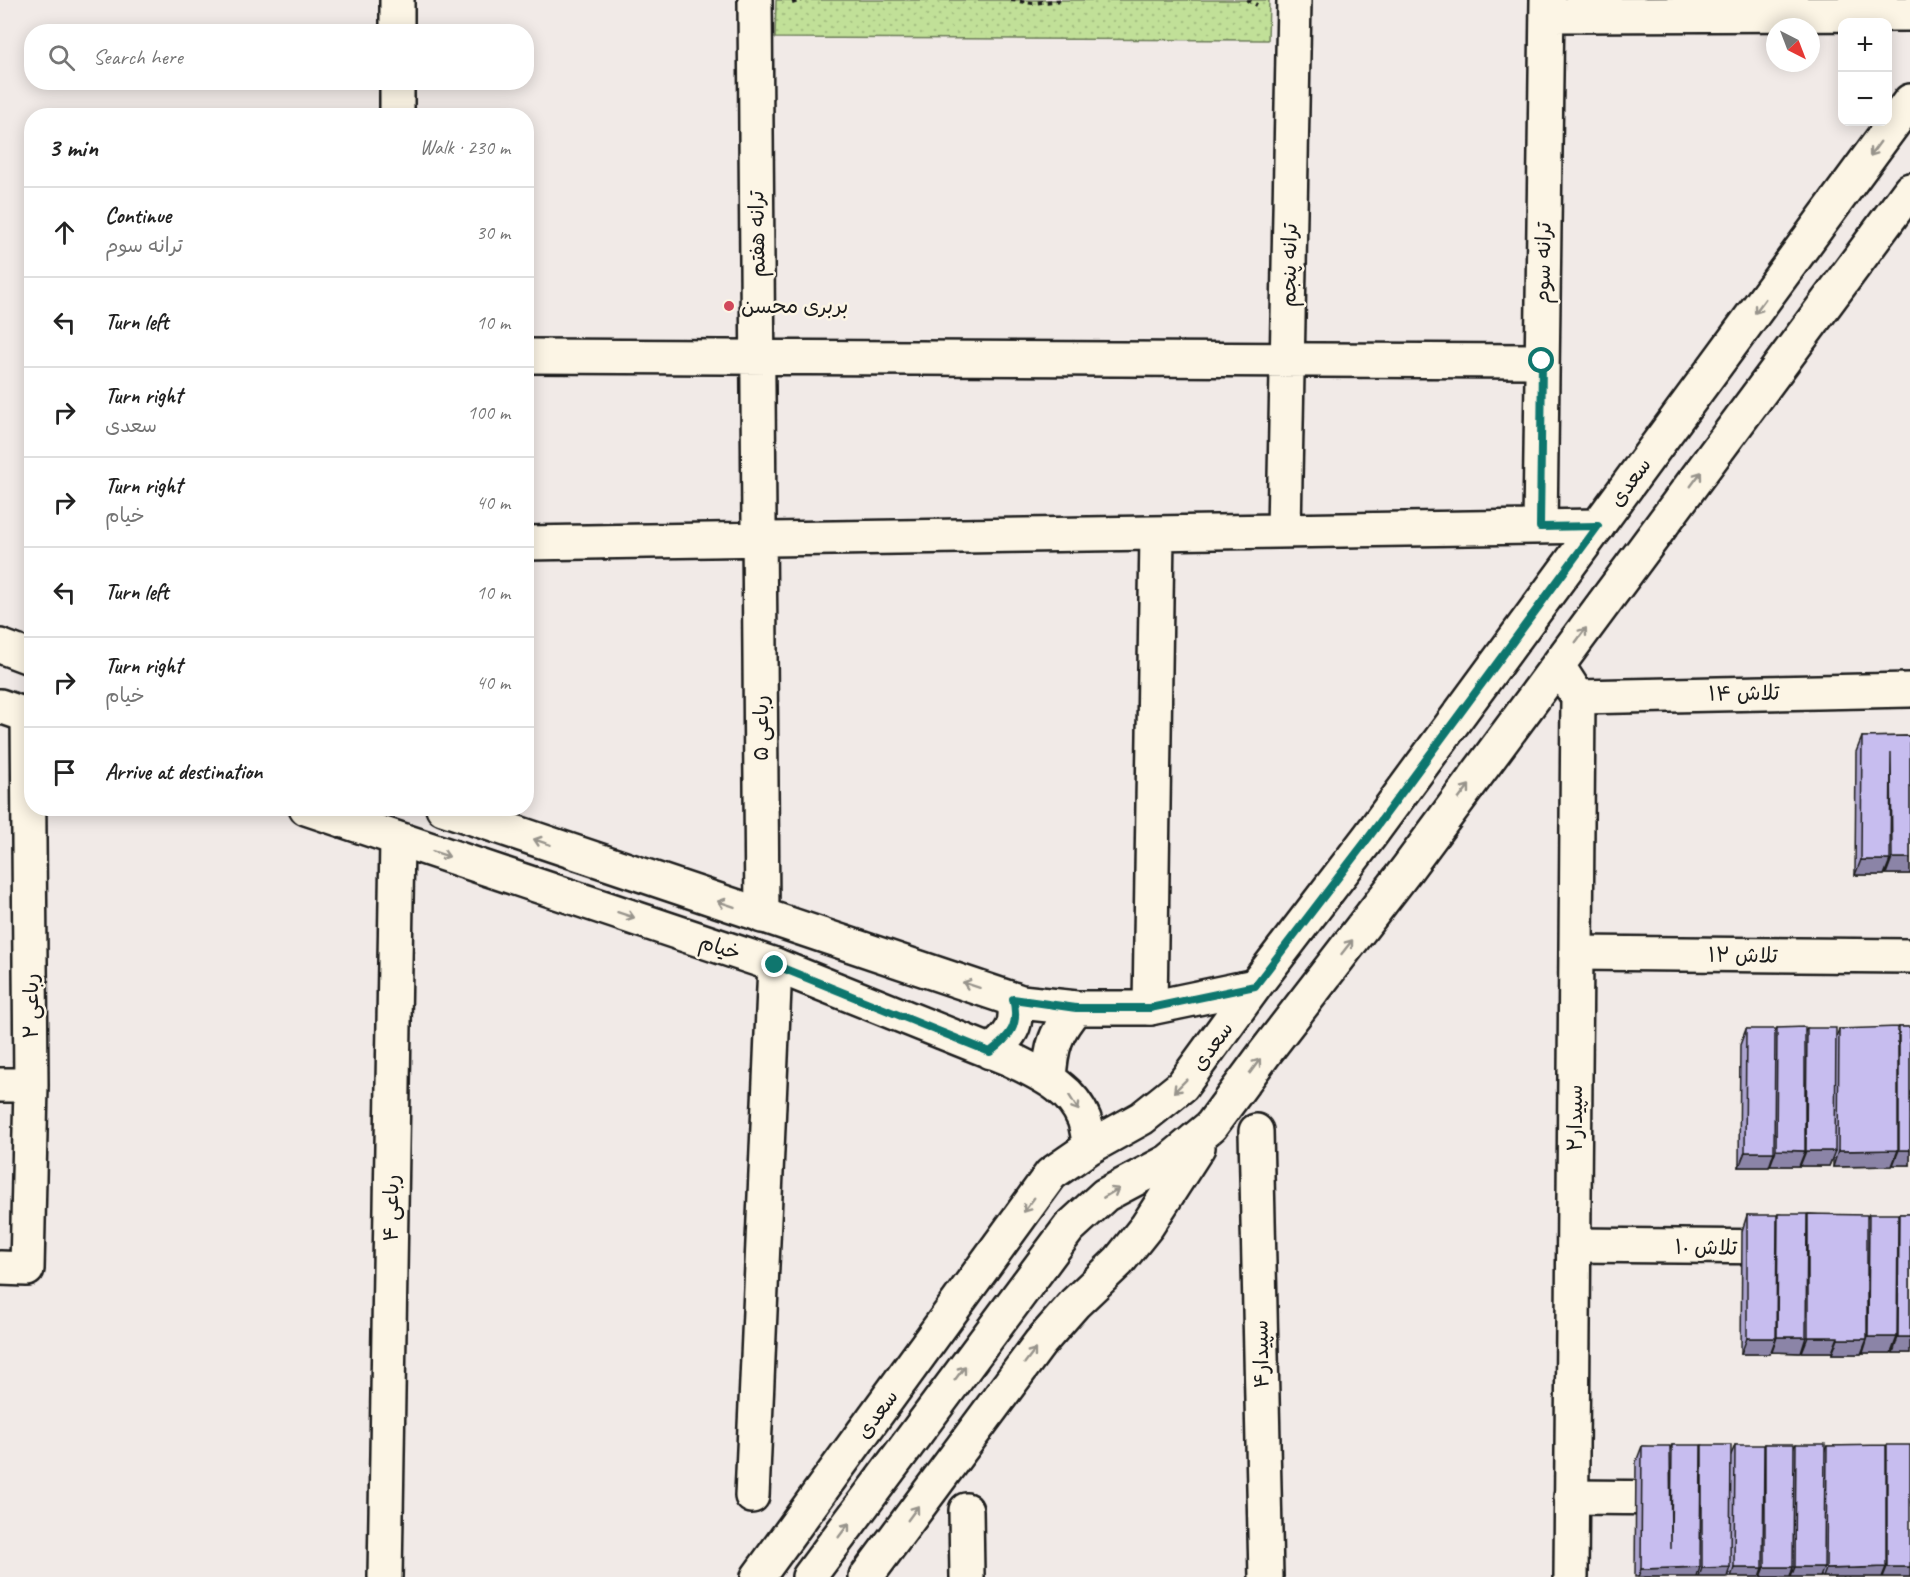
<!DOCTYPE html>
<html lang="en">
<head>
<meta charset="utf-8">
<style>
	body { margin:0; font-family:Caveat,"Playpen Sans Arabic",sans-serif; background:#f2f2f2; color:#222 }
	.controls { position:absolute; right:18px; top:18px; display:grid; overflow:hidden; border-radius:12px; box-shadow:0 3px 15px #0003 }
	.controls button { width:54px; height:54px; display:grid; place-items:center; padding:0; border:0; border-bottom:2px solid #e0e0e0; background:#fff; color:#222; font:30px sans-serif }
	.compass { position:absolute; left:1766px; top:18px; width:54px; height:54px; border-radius:50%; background:#fff; box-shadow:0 3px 15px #0003; rotate:138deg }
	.stop { position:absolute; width:18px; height:18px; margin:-14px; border:4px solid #0f766e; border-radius:50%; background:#fff }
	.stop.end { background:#0f766e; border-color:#fff; box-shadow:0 2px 6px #0008 }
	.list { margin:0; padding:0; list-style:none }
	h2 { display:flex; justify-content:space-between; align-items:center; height:78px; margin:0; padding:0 24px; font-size:26px }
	h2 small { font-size:20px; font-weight:400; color:#767676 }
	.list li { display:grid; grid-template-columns:39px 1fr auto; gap:18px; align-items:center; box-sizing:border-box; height:90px; padding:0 24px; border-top:2px solid #e0e0e0 }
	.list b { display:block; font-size:22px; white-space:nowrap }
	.list p { margin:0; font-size:20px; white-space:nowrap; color:#767676 }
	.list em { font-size:20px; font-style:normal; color:#767676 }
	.icon { flex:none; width:33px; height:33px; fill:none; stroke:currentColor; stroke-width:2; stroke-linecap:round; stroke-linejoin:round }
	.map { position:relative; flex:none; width:1910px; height:1577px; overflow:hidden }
	.search { position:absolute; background:#fff; box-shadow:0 3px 15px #0003; left:24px; top:24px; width:510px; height:66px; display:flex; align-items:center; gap:15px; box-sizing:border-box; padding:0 21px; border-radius:24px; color:#767676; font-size:22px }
	.panel { position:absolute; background:#fff; box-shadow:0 3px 15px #0003; left:24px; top:108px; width:510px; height:708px; border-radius:24px }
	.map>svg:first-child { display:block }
	.park { fill:url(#park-dots); stroke:#6e7e5a; stroke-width:1.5 }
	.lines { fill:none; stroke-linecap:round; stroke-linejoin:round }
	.minor-casing { stroke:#1c1c1c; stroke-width:38 }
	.tertiary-casing { stroke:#1c1c1c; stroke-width:38 }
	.path { stroke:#1c1c1c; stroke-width:4; stroke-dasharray:4.5 4.5; stroke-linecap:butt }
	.minor { stroke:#fcf5e5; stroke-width:33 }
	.tertiary { stroke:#fcf5e5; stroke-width:33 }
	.wall { fill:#aba3ce; stroke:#1c1c1c; stroke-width:1.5 }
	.shaded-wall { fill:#8b84a7; stroke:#1c1c1c; stroke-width:1.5 }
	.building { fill:#c7bdef; stroke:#1c1c1c; stroke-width:1.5 }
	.oneway { stroke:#97938b }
	.route { stroke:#0f766e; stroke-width:8 }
	.poi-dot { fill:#d1495b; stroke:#fcf5e5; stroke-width:2 }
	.labels { text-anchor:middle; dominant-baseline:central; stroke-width:5; stroke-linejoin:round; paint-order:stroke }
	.street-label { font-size:21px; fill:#1c1c1c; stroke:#fcf5e5 }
	.poi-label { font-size:21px; fill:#1c1c1c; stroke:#fcf5e5; text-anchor:start }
</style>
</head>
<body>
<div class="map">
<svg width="1910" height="1577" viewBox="0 0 1910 1577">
	<defs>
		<pattern id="park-dots" width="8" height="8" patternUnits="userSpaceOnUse" patternTransform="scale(1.5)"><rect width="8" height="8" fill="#c1e098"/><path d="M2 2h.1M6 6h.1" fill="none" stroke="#a5c082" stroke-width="1.8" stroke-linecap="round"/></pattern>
	</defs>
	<rect width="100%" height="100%" fill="#f1eae7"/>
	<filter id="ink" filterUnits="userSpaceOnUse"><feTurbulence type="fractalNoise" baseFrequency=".0167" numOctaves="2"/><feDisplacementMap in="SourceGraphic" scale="12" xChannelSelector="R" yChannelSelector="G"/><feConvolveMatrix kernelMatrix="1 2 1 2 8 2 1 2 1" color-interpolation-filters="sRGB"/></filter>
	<g filter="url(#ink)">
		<!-- park -->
		<path class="park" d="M776,0H1269L1268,40L775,38Z"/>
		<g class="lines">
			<defs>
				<path id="minor" d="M755,0L762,916
					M1547,15L1910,14
					M526,356L1542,361
					M1540,527L1547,0
					M1284,531L1294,0
					M526,543L1598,526
					M1578,697L1910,690
					M1576,953L1910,956
					M1150,1008L1157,533
					M0,1085H31
					M1256,1131L1266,1577
					M1574,1245L1785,1247
					M0,1268L27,1269L31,1085L28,716
					M752,1496L775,965
					M1571,1497L1681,1498
					M966,1510L967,1577
					M385,1577L397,839"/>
				<path id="tertiary" d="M397,32V0
					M397,116V82
					M0,646L32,658
					M1558,666L1578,697L1571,1577
					M0,706L32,717
					M306,808L775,965L1012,1060C1041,1075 1071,1087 1084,1119C1087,1127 1088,1138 1090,1147
					M443,808L1021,1002L1076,1008H1150L1255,986
					M990,1052C1010,1037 1020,1025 1013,999
					M1049,1079C1051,1047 1055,1032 1076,1008
					M758,1577L1051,1174L1090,1147L1142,1118L1182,1086L1255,986L1369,837L1910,101
					M809,1577L1069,1228L1105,1195L1169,1161L1211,1126L1265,1053L1407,869L1910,190
					M866,1577L1040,1343L1075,1303L1119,1261L1147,1226L1198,1147"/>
			</defs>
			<!-- minor casing -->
			<use href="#minor" class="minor-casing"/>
			<!-- tertiary casing -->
			<use href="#tertiary" class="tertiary-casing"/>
			<!-- path -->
			<path class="path" d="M1011,0L1033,3L1064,0
				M1247,0L1257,5
				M792,3L802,0"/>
			<!-- minor -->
			<use href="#minor" class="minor"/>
			<!-- tertiary -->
			<use href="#tertiary" class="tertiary"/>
		</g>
		<!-- wall -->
		<path class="wall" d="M1910,736V874H1886V871L1884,875H1855L1856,752L1862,737Z
			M1899,1027H1910V1165H1893V1162L1892,1166L1833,1167V1157L1829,1166H1800V1163L1799,1166H1770V1163L1769,1167H1739L1740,1045L1746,1029L1775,1032L1777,1028L1805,1032L1807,1028L1836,1038L1839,1029L1898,1030Z
			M1778,1214L1807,1218L1808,1214L1867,1218L1869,1214L1898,1217L1899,1214H1910V1353H1893V1348L1891,1353H1863V1350L1861,1354H1832V1352H1802V1349L1801,1353L1772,1352V1349L1770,1354H1741L1742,1231L1747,1215L1777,1218Z
			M1765,1444L1794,1447L1796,1444L1824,1452L1827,1446L1886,1448L1887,1445L1910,1577H1821V1575L1820,1577H1729V1573L1727,1577H1635L1636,1462L1642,1446L1670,1449L1672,1445L1701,1448L1702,1445L1731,1455L1735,1445L1764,1448Z"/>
		<!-- shaded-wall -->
		<path class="shaded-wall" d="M1892,858H1910V874H1886Z
			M1861,860H1890L1884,875H1855Z
			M1776,1150L1805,1151L1799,1166H1770Z
			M1898,1150L1892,1166L1833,1167L1838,1151Z
			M1899,1150H1910V1165H1893Z
			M1806,1151H1835L1829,1166H1800Z
			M1745,1152H1774L1769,1167H1739Z
			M1777,1337H1806L1801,1353L1772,1352Z
			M1808,1337H1838L1832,1352H1802Z
			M1868,1337H1897L1891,1353H1863Z
			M1898,1337H1910V1353H1893Z
			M1747,1338H1776L1770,1354H1741Z
			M1838,1339H1867L1861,1354H1832Z
			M1700,1567L1697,1577H1638L1641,1569Z
			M1730,1567L1727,1577H1699L1702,1568Z
			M1765,1567H1793L1790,1577H1761Z
			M1795,1567H1824L1820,1577H1791Z
			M1886,1567L1882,1577H1823L1826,1569Z
			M1887,1567H1910V1577H1883Z
			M1734,1568H1763L1760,1577H1731Z"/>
		<!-- building -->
		<path class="building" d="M1910,736V858H1892L1891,752L1890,860H1861L1862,737Z
			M1805,1027V1151L1776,1150L1777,1028Z
			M1898,1027V1150L1838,1151L1839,1029Z
			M1899,1027H1910V1150H1899Z
			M1807,1028H1836L1835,1151H1806Z
			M1746,1029H1775L1774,1152H1745Z
			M1778,1214H1807L1806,1337H1777Z
			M1808,1214L1867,1215V1339H1838V1337H1808Z
			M1869,1214H1898L1897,1337H1868Z
			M1899,1214H1910V1337H1898Z
			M1747,1215H1777L1776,1338H1747Z
			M1765,1444H1794L1793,1567H1765Z
			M1796,1444H1825L1824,1567H1795Z
			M1672,1445H1701L1700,1567L1641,1569L1642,1446H1670L1671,1549Z
			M1702,1445H1731L1730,1567L1702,1568Z
			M1735,1445H1764L1763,1568H1734Z
			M1886,1445V1567L1826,1569L1827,1446Z
			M1887,1445H1910V1567H1887Z"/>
		<!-- one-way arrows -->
		<defs><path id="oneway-shaft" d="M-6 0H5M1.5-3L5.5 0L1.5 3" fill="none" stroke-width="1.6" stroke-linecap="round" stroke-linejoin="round" transform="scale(1.5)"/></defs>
		<g class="oneway">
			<use href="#oneway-shaft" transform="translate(1875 149) rotate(126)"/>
			<use href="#oneway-shaft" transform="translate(1760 306) rotate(126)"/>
			<use href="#oneway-shaft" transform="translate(1696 479) rotate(-54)"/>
			<use href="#oneway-shaft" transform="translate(1581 635) rotate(-54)"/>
			<use href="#oneway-shaft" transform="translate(1464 792) rotate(-53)"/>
			<use href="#oneway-shaft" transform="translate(542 842) rotate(-161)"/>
			<use href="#oneway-shaft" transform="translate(441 854) rotate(18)"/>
			<use href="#oneway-shaft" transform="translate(726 904) rotate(-161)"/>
			<use href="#oneway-shaft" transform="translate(626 915) rotate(18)"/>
			<use href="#oneway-shaft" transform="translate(1347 947) rotate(-52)"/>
			<use href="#oneway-shaft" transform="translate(971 985) rotate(-162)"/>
			<use href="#oneway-shaft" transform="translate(1255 1066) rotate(-54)"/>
			<use href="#oneway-shaft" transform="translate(1180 1086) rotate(135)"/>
			<use href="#oneway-shaft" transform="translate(1074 1103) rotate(58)"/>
			<use href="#oneway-shaft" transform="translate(1111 1193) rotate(-31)"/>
			<use href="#oneway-shaft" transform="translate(1029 1205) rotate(126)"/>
			<use href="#oneway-shaft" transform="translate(1030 1356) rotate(-53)"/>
			<use href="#oneway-shaft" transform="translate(960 1373) rotate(-53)"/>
			<use href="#oneway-shaft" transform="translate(913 1513) rotate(-54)"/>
			<use href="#oneway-shaft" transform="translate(844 1530) rotate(-53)"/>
		</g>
	</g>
	<g class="lines" filter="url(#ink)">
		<!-- route -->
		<path class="route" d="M775,965L990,1052C1010,1037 1020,1025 1013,999L1076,1008H1150L1255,986L1369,837L1598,526L1540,527L1542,361"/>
	</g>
	<!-- markers -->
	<circle class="poi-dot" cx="729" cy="306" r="6"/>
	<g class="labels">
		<!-- street labels -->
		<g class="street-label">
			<text transform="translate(757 234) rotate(-91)">ترانه هفتم</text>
			<text transform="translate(1543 263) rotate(-89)">ترانه سوم</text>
			<text transform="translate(1289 265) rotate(-89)">ترانه پنجم</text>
			<text transform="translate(1630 482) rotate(-54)">سعدی</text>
			<text transform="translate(1744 693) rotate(-1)">تلاش ۱۴</text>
			<text transform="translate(761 728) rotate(-90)">رباعی ۵</text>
			<text transform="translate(720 947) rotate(18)">خیام</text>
			<text transform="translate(1743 955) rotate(1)">تلاش ۱۲</text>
			<text transform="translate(31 1006) rotate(-90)">رباعی ۲</text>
			<text transform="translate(1212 1046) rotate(-54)">سعدی</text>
			<text transform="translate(1575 1118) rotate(-90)">سپیدار۲</text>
			<text transform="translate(391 1208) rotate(-89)">رباعی ۴</text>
			<text transform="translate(1706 1247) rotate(1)">تلاش ۱۰</text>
			<text transform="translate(1261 1354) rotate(-91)">سپیدار۴</text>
			<text transform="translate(877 1414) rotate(-54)">سعدی</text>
		</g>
		<!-- poi labels -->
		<g class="poi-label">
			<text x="741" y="306">بربری محسن</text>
		</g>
	</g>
</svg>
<div class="controls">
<button>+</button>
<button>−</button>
</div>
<svg class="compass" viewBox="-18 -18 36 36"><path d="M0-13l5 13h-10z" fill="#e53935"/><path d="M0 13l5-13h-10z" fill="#767676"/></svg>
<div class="stop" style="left:1542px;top:361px"></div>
<div class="stop end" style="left:775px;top:965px"></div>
<div class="search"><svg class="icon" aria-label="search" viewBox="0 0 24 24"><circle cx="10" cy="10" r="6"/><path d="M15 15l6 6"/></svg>Search here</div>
<section class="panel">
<h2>3 min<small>Walk · 230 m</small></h2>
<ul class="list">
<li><svg class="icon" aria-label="ahead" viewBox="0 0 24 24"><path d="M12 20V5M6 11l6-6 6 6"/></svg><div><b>Continue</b><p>ترانه سوم</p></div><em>30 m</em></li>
<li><svg class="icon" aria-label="left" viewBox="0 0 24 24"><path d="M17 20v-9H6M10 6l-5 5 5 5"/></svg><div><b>Turn left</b></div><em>10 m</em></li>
<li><svg class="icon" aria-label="right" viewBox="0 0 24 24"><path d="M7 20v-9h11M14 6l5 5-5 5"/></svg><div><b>Turn right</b><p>سعدی</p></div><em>100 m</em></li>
<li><svg class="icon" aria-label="right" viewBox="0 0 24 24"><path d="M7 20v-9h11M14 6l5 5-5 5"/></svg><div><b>Turn right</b><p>خیام</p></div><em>40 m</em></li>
<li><svg class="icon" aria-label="left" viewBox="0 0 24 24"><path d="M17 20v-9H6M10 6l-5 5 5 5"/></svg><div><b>Turn left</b></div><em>10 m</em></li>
<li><svg class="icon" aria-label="right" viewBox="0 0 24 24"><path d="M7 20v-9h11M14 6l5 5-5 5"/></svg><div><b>Turn right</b><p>خیام</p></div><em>40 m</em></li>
<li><svg class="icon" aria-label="arrive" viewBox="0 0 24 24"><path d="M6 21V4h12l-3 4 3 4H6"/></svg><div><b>Arrive at destination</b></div></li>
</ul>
</section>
</div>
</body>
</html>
